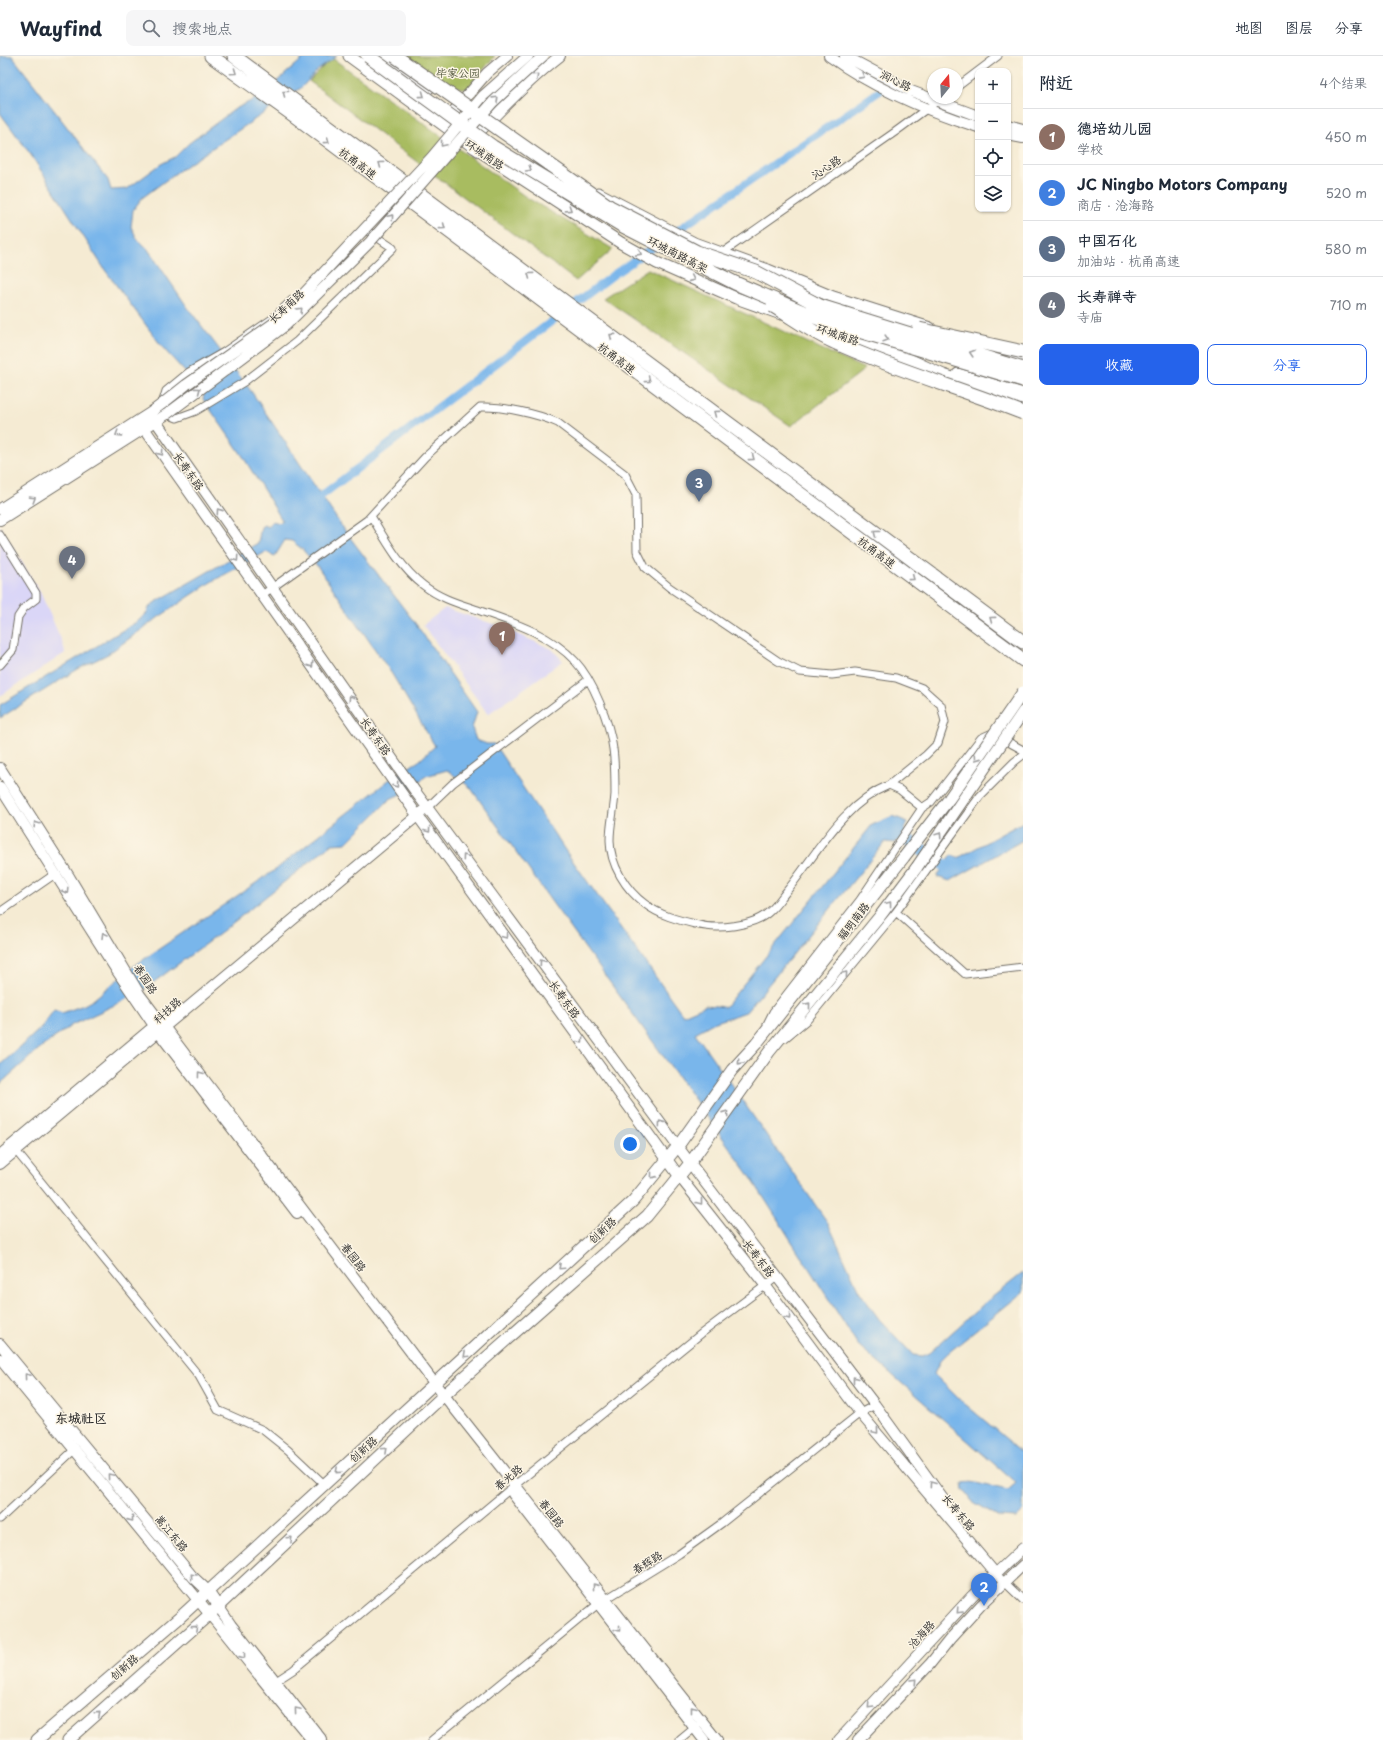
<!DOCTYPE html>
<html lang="zh">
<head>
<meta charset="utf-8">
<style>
	body { margin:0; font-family:"Playpen Sans","LXGW WenKai TC",sans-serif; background:#f6f6f7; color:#1f2937 }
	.controls { position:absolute; right:12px; top:12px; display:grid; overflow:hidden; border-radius:8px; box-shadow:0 1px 3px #0004 }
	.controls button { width:36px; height:36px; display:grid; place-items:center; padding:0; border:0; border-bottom:1px solid #e0e1e3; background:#fff; color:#1f2937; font:20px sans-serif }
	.compass { position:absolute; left:927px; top:12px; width:36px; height:36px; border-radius:50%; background:#fff; box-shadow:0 1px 3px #0004; rotate:18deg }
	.you { position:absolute; left:630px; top:1088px; width:14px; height:14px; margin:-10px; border:3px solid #fff; border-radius:50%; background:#1a73e8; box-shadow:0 0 0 6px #1a73e833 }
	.badge { display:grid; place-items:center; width:26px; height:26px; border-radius:50%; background:#2563eb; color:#fff; font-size:13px; font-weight:700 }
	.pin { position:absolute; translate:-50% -33px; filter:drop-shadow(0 1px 2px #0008) }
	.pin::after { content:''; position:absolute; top:21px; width:14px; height:12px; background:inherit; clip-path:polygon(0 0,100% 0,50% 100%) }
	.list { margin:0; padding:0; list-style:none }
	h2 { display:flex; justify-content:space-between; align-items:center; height:52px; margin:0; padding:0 16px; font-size:17px }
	h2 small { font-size:13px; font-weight:400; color:#747a83 }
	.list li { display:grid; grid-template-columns:26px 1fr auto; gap:12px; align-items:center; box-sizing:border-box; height:56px; padding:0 16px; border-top:1px solid #e0e1e3 }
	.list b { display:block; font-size:15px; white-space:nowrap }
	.list p { margin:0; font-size:13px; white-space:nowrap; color:#747a83 }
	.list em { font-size:13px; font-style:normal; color:#747a83 }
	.actions { display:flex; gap:8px; padding:12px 16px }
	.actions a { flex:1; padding:9px 0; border:1px solid #2563eb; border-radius:8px; text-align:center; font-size:14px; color:#2563eb }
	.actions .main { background:#2563eb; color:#fff }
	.icon { flex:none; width:22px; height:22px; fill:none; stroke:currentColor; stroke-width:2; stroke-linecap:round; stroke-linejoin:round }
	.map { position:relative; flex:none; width:1023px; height:1684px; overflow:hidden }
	header { display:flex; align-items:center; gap:24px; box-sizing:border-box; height:56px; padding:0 20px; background:#fff; border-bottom:1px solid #e0e1e3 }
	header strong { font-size:19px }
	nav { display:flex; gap:22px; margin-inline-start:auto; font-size:14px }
	.search { width:280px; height:36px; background:#f6f6f7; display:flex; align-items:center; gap:10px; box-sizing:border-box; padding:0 14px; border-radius:8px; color:#747a83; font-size:15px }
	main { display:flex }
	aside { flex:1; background:#fff }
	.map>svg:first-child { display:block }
	.built { fill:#dad6f7 }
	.green { fill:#a8bc61; stroke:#6a7446 }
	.water { fill:#79b6eb; stroke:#52708b }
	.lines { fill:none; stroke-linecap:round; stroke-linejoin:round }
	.canal { stroke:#79b6eb; stroke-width:8 }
	.river { stroke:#79b6eb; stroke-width:13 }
	.street-casing { stroke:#726e66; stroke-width:9 }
	.secondary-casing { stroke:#726e66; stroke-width:12 }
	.primary-casing { stroke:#726e66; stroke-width:13 }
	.highway-casing { stroke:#726e66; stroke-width:15 }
	.street { stroke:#fff; stroke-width:7 }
	.secondary { stroke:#fff; stroke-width:10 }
	.primary { stroke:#fff; stroke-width:11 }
	.highway { stroke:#fff; stroke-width:13 }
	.secondary-bridge-casing { stroke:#726e66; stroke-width:12; stroke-linecap:butt }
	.primary-bridge-casing { stroke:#726e66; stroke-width:13; stroke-linecap:butt }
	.highway-bridge-casing { stroke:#726e66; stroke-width:15; stroke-linecap:butt }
	.secondary-bridge { stroke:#fff; stroke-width:10 }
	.primary-bridge { stroke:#fff; stroke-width:11 }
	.highway-bridge { stroke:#fff; stroke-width:13 }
	.oneway { stroke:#a0a0a0 }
	.labels { text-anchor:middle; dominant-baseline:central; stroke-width:3; stroke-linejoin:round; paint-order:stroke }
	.park-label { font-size:11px; fill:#50563b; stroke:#fcf5e5 }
	.street-label { font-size:11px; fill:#2b2b2b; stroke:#fcf5e5 }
	.quarter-label { font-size:13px; font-weight:bold; fill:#2b2b2b; stroke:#fcf5e5 }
</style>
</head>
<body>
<header>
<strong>Wayfind</strong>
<div class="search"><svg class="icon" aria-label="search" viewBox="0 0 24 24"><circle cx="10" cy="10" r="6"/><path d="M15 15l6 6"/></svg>搜索地点</div>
<nav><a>地图</a><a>图层</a><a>分享</a></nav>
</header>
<main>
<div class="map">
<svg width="1023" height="1684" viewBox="0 0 1023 1684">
	<rect width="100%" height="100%" fill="#fcf5e5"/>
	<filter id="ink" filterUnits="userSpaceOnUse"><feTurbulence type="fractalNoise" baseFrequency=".025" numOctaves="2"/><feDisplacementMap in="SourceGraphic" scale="8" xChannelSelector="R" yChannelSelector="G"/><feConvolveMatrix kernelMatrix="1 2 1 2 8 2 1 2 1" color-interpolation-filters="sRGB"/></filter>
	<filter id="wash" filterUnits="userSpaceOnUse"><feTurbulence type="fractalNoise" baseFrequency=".012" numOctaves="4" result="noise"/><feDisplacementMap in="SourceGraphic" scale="16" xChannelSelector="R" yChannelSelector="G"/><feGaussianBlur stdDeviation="0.9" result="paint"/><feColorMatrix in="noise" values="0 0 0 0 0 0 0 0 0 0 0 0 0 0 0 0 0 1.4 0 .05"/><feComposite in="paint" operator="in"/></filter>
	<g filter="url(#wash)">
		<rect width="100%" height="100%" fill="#f5ebd3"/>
		<!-- built -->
		<path class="built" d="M0,470L41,538L63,588L65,597L0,640Z
			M445,552L493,568L552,593L563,605L488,658L423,569Z"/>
		<!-- green -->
		<path class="green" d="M406,0H495L467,33C443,31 425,13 406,0Z
			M332,2L526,141L613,193L576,225L309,25Z
			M648,213L865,313L791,370L603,242Z"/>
		<!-- water -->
		<path class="water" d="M0,0H12L108,124L111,134L127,133L161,108L175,101L188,88L235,53L259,41L306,0H337L318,14L301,32L177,116L142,142L133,154L131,171L138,184L147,192L188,252L251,335L345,475L418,571L477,656L472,672L476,684L487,688H494L567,797L683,959L706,949L725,951L872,769L893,760L908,766L896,787L885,786L746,956L713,967L695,977L828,1167L859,1235L879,1263L913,1299L922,1300L929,1297L986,1246L1023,1217V1236L948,1297L940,1305L934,1318L959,1343L1023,1397V1455L1016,1462L999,1461L972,1445L964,1434L963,1427L971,1426L1008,1434L1016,1427L858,1289L748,1117L556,852L470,731L447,714L426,720L407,735L390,743L346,787L332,788L220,877L146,932L121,946L72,969L39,993L0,1028V1009L40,973L54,954L62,957L84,949L93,944L134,910L275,814L394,720L419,705L435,690L392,618L318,511L302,493L292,485L285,484L275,500L266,496L211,526L159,561L108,598L78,613L0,662V649L138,565L146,558L150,550L154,547L258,487L261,471L264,469L267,471L272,465L280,467L282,464L242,399L203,343L205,334L198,324L185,316L163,292L105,214L31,99L0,57Z
			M1023,766V784L950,825L937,821L951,799L958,802Z"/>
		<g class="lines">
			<!-- canal -->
			<path class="canal" d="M671,179L887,30
				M313,446L613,219L661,186"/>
			<!-- river -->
			<path class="river" d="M892,773L951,814L959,810"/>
		</g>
	</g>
	<g filter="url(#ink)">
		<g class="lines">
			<defs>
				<path id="street" d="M957,31L998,0
					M722,197L895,76L940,43
					M162,348L166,335L189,316L224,296L272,263L292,244
					M167,358L177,362L196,355L244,326L297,285L393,192L366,174L362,177
					M371,460C386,485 400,511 423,529C438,541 456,547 472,552C508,565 548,576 575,605C593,624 610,667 613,693C615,707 615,724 615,738C614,754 610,769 610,784C610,809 626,834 645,848C659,859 678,864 695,868C716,874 754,871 770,855C776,850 781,842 786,836C817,798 842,748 889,729L900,734L922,752L931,746L981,682L992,677L1023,694
					M0,479L36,537V543L24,552L18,561L13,594L0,609
					M262,539L367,464L425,401L480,351C502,350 539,358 558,367L625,418L636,439L637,495L645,511L669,531L778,605L800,616L832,619L855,616L896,622L922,632L941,649L945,666L938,687L926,699L889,729
					M428,751L453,727L588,624
					M0,856L55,818
					M896,856L965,918L1023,911
					M767,968L773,956L860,844L922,752
					M785,982L808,963L896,856L980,740L1014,706L1023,699
					M16,1095L199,1320L218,1354L263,1374L288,1394L324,1428
					M0,1463L74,1394
					M995,1517L1023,1544
					M273,1627L293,1614L515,1429L702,1277L777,1221
					M432,1684L598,1548L679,1498L722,1467L860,1357L875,1349
					M680,1684L697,1670"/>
				<path id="secondary" d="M829,0C872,31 927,55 978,71
					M845,0L911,35L978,60
					M445,65L487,17L507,0
					M1008,69L1023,73
					M1008,79L1023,82
					M472,84C500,54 528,25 560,0
					M150,357L415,735L690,1107L875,1349L954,1458
					M139,365L417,759L679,1120L765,1229L860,1357L995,1517
					M0,453L150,357L162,348
					M0,464L167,358
					M0,712L70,822L140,939L435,1328L717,1684
					M0,731L117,915L159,977L297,1157
					M0,1099L177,951
					M0,1108L422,756
					M0,1288L193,1521L208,1535L231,1569L322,1684
					M0,1303L183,1526C227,1578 268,1632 312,1684
					M513,1438L704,1684
					M839,1684L972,1540L1023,1492
					M858,1684L930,1608L950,1583L981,1549L1023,1509"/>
				<path id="primary" d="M349,0L475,92L621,187L657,207L736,242L781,258
					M381,0L429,32
					M598,137L694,187L768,214L833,241L930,272
					M804,266L898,298
					M999,296L1023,304
					M958,318L1023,338
					M37,1684L178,1563L633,1145L678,1090L732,1014L756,988L904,801
					M68,1684L210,1558L444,1339L647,1160L690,1107L769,996L880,860L917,811"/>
				<path id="highway" d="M211,0L296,61L1023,604
					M234,0L1023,586
					M891,296L943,320L1023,346"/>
			</defs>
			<!-- street casing -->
			<use href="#street" class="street-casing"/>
			<!-- secondary casing -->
			<use href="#secondary" class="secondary-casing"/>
			<!-- primary casing -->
			<use href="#primary" class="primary-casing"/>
			<!-- highway casing -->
			<use href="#highway" class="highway-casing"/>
			<!-- street -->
			<use href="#street" class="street"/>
			<!-- secondary -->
			<use href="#secondary" class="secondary"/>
			<!-- primary -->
			<use href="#primary" class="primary"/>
			<!-- highway -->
			<use href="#highway" class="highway"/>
			<defs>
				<path id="secondary-bridge" d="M162,348L186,329L281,262L431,102L483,40L528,0
					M167,358L286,269L370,186L493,46L543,0"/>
				<path id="primary-bridge" d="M904,801L949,743L1023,636
					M917,811L1023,656"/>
				<path id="highway-bridge" d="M368,0L493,91L623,170L735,227L822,264L1023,324
					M395,0L610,151L697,196L756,216L820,250L1023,313
					M773,250C793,262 813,277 834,286C895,314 960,332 1023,357
					M919,273L1023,296"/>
			</defs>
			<!-- secondary-bridge casing -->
			<use href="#secondary-bridge" class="secondary-bridge-casing"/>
			<!-- primary-bridge casing -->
			<use href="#primary-bridge" class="primary-bridge-casing"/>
			<!-- highway-bridge casing -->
			<use href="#highway-bridge" class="highway-bridge-casing"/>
			<!-- secondary-bridge -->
			<use href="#secondary-bridge" class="secondary-bridge"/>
			<!-- primary-bridge -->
			<use href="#primary-bridge" class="primary-bridge"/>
			<!-- highway-bridge -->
			<use href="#highway-bridge" class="highway-bridge"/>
		</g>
		<!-- one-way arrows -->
		<defs><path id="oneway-chevron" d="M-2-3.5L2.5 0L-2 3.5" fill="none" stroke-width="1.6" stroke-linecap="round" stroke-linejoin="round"/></defs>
		<g class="oneway">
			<use href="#oneway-chevron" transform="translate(234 16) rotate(35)"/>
			<use href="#oneway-chevron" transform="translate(536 20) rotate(-43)"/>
			<use href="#oneway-chevron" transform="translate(862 20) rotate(29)"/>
			<use href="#oneway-chevron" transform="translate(285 37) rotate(-144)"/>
			<use href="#oneway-chevron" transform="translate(422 39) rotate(36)"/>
			<use href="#oneway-chevron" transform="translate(496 43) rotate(-44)"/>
			<use href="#oneway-chevron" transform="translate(327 85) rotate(37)"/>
			<use href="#oneway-chevron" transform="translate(443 88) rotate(130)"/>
			<use href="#oneway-chevron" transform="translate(381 108) rotate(-143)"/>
			<use href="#oneway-chevron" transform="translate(529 113) rotate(31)"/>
			<use href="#oneway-chevron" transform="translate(569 153) rotate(33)"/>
			<use href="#oneway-chevron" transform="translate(391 161) rotate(-49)"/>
			<use href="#oneway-chevron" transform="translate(443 171) rotate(37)"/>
			<use href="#oneway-chevron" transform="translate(639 197) rotate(29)"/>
			<use href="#oneway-chevron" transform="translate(530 219) rotate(-143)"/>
			<use href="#oneway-chevron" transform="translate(692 223) rotate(24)"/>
			<use href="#oneway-chevron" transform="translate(300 254) rotate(-45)"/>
			<use href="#oneway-chevron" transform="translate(612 280) rotate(-143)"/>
			<use href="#oneway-chevron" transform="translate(886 283) rotate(17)"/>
			<use href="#oneway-chevron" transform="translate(972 297) rotate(-163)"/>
			<use href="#oneway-chevron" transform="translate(648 324) rotate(37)"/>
			<use href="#oneway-chevron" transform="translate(198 334) rotate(-37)"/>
			<use href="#oneway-chevron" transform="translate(716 357) rotate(-143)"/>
			<use href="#oneway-chevron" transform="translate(118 378) rotate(148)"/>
			<use href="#oneway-chevron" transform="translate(161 397) rotate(55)"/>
			<use href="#oneway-chevron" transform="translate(752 402) rotate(37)"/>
			<use href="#oneway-chevron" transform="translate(33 443) rotate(-32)"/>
			<use href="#oneway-chevron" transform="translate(219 455) rotate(-125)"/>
			<use href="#oneway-chevron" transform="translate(876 477) rotate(-143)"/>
			<use href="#oneway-chevron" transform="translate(236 503) rotate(55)"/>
			<use href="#oneway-chevron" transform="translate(912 522) rotate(37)"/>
			<use href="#oneway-chevron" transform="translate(992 563) rotate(-143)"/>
			<use href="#oneway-chevron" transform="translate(311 609) rotate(55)"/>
			<use href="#oneway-chevron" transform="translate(351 642) rotate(-125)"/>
			<use href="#oneway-chevron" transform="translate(977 702) rotate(125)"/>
			<use href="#oneway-chevron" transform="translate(396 729) rotate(55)"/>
			<use href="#oneway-chevron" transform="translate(36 768) rotate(-123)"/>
			<use href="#oneway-chevron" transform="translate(428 774) rotate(54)"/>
			<use href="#oneway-chevron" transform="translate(939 779) rotate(-56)"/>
			<use href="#oneway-chevron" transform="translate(465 801) rotate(-126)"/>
			<use href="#oneway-chevron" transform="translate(66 835) rotate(57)"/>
			<use href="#oneway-chevron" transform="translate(889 848) rotate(-53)"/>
			<use href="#oneway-chevron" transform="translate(104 879) rotate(-121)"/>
			<use href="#oneway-chevron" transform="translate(505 880) rotate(54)"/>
			<use href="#oneway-chevron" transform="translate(542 906) rotate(-126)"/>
			<use href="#oneway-chevron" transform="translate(845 918) rotate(-50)"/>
			<use href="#oneway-chevron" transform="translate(808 949) rotate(-51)"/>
			<use href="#oneway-chevron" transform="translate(581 985) rotate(54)"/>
			<use href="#oneway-chevron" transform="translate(740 1006) rotate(132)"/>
			<use href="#oneway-chevron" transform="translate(200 1018) rotate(-127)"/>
			<use href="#oneway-chevron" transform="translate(726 1057) rotate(-55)"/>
			<use href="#oneway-chevron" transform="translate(661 1067) rotate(-126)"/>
			<use href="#oneway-chevron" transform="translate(653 1120) rotate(129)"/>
			<use href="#oneway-chevron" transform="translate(700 1146) rotate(52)"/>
			<use href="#oneway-chevron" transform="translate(561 1211) rotate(137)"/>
			<use href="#oneway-chevron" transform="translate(788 1261) rotate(53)"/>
			<use href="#oneway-chevron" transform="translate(466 1299) rotate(137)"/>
			<use href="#oneway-chevron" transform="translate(27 1320) rotate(-130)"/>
			<use href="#oneway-chevron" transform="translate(855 1323) rotate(-128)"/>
			<use href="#oneway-chevron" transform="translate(876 1375) rotate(50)"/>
			<use href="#oneway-chevron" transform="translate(385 1394) rotate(-43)"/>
			<use href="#oneway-chevron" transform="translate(338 1415) rotate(138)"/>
			<use href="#oneway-chevron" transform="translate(110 1420) rotate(-130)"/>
			<use href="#oneway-chevron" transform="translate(932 1428) rotate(-126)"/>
			<use href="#oneway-chevron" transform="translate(131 1463) rotate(51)"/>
			<use href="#oneway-chevron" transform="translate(290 1483) rotate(-43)"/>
			<use href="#oneway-chevron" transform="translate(193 1520) rotate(-133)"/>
			<use href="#oneway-chevron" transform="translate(595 1530) rotate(-129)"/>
			<use href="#oneway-chevron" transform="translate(959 1555) rotate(133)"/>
			<use href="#oneway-chevron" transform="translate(195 1572) rotate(-42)"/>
			<use href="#oneway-chevron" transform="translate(618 1573) rotate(52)"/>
			<use href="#oneway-chevron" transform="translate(243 1600) rotate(51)"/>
			<use href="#oneway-chevron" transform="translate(914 1625) rotate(-47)"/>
			<use href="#oneway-chevron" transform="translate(870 1650) rotate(133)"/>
			<use href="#oneway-chevron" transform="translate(693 1653) rotate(-128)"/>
			<use href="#oneway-chevron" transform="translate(297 1654) rotate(-130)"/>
			<use href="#oneway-chevron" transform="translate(98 1658) rotate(-42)"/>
		</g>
	</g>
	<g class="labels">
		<!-- park labels -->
		<g class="park-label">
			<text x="458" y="16">毕家公园</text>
		</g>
		<!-- street labels -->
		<g class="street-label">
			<text transform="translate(896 24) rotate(26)">润心路</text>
			<text transform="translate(485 98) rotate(34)">环城南路</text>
			<text transform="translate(358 107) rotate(37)">杭甬高速</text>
			<text transform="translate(826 111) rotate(-34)">沁心路</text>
			<text transform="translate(678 198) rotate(27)">环城南路高架</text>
			<text transform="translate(286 250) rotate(-43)">长寿南路</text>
			<text transform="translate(838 278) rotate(19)">环城南路</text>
			<text transform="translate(617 302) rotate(37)">杭甬高速</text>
			<text transform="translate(189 415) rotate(55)">长寿东路</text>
			<text transform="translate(877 496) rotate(37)">杭甬高速</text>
			<text transform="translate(376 680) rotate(55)">长寿东路</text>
			<text transform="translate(853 865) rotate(-52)">福明南路</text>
			<text transform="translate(146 923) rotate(57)">春园路</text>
			<text transform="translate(565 943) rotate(54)">长寿东路</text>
			<text transform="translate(167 954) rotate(-42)">科技路</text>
			<text transform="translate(602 1174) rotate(-43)">创新路</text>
			<text transform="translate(354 1201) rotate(53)">春园路</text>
			<text transform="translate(759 1202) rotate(52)">长寿东路</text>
			<text transform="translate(363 1393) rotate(-42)">创新路</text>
			<text transform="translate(508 1421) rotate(-40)">春光路</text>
			<text transform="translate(959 1456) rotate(50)">长寿东路</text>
			<text transform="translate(552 1457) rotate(52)">春园路</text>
			<text transform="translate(172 1477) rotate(50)">嵩江东路</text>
			<text transform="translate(647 1506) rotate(-32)">春辉路</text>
			<text transform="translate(921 1578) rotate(-47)">沧海路</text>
			<text transform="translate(124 1611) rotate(-41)">创新路</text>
		</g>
		<!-- quarter labels -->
		<g class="quarter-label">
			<text x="81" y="1361">东城社区</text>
		</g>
	</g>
</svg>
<div class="controls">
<button>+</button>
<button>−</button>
<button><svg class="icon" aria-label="locate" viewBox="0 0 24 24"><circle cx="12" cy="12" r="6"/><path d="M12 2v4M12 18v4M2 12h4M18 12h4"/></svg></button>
<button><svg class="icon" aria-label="layers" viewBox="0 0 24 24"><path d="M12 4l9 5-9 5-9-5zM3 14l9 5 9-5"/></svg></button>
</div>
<svg class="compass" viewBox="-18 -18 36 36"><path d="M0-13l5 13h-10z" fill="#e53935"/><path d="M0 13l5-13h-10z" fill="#747a83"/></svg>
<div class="you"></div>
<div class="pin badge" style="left:502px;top:599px;background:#8d6e63">1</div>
<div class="pin badge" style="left:984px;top:1550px;background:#3f7fe0">2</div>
<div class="pin badge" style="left:699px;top:446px;background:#5c6f8a">3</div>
<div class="pin badge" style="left:72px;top:523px;background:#6b7280">4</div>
</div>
<aside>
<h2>附近<small>4个结果</small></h2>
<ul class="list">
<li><span class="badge" style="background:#8d6e63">1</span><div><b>德培幼儿园</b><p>学校</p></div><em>450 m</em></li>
<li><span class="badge" style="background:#3f7fe0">2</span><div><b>JC Ningbo Motors Company</b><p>商店 · 沧海路</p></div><em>520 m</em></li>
<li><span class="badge" style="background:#5c6f8a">3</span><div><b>中国石化</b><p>加油站 · 杭甬高速</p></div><em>580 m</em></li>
<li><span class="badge" style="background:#6b7280">4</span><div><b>长寿禅寺</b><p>寺庙</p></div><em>710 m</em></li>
</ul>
<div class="actions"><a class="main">收藏</a><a>分享</a></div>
</aside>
</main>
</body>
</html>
